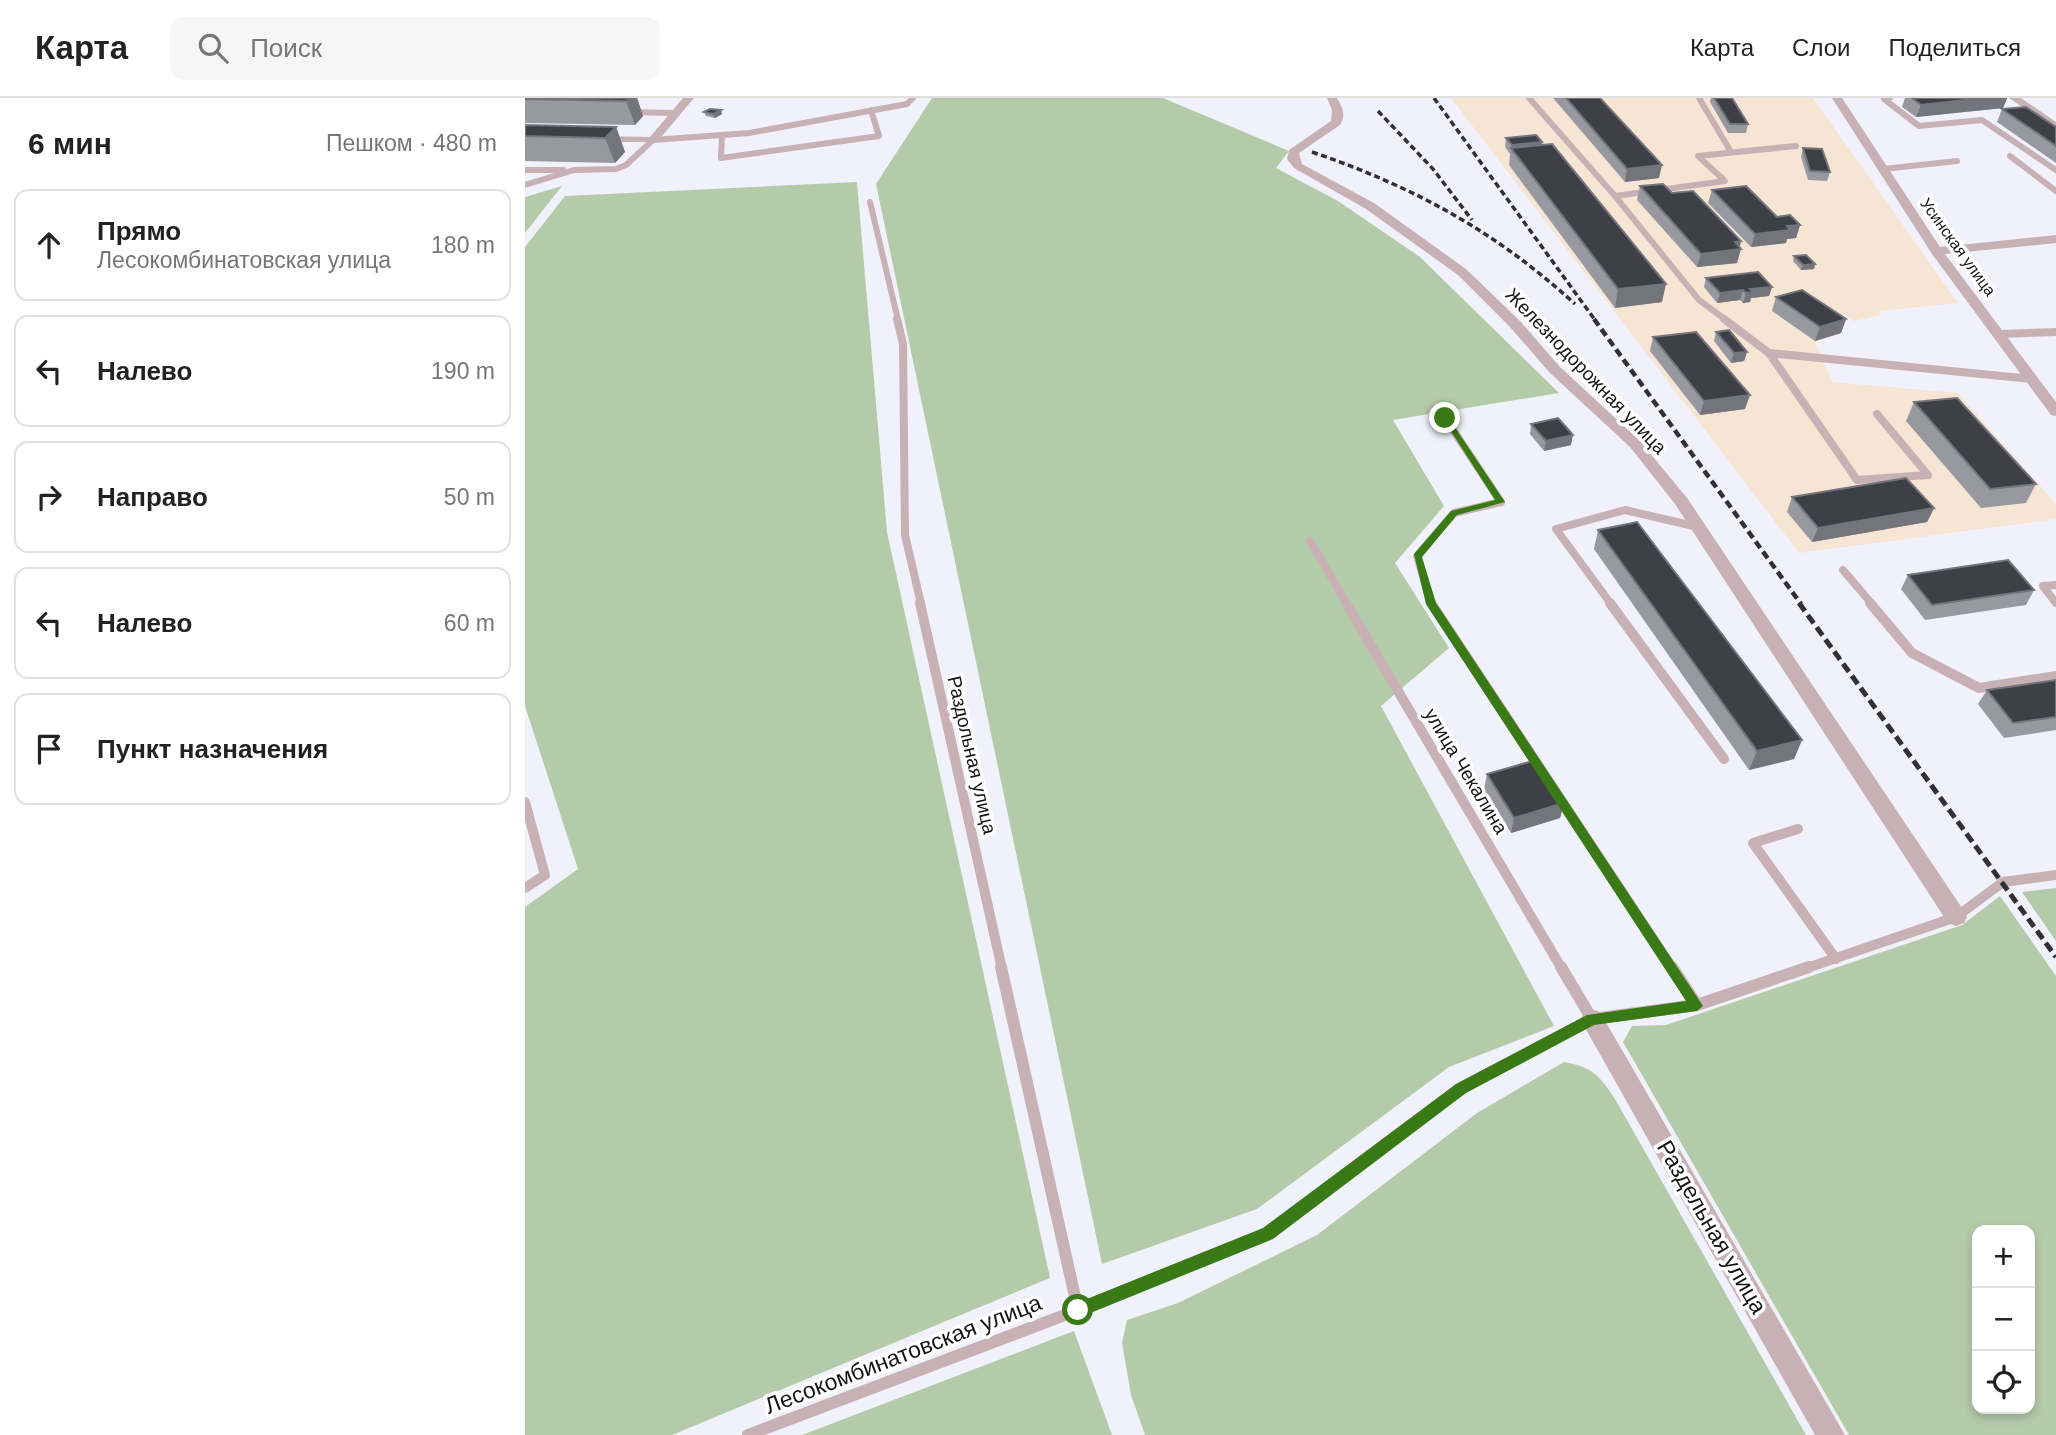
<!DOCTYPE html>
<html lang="ru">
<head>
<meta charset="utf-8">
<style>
	body { margin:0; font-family:Helvetica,sans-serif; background:#f6f6f6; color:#222 }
	.controls { position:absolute; right:21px; bottom:21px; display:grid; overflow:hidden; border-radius:14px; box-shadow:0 4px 10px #0003 }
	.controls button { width:63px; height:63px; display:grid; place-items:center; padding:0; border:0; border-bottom:2px solid #e0e0e0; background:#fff; color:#222; font:35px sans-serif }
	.stop { position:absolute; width:21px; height:21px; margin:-16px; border:5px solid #397916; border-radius:50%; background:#fff }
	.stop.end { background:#397916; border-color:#fff; box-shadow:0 2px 7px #0008 }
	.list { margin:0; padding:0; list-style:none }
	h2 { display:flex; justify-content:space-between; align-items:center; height:91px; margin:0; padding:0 28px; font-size:30px }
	h2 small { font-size:23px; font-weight:400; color:#767676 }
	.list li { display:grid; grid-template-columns:46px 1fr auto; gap:21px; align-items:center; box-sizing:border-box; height:112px; margin:0 14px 14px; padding:0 14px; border:2px solid #e0e0e0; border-radius:14px }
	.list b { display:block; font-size:26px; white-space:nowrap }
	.list p { margin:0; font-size:23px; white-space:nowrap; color:#767676 }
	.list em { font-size:23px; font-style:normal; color:#767676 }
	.icon { flex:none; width:38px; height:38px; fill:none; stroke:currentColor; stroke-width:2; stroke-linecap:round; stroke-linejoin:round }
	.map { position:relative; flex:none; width:1531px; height:1337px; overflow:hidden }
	header { display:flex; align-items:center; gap:42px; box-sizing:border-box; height:98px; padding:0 35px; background:#fff; border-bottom:2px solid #e0e0e0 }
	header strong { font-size:33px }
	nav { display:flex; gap:38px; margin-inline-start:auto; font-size:24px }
	.search { width:490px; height:63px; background:#f6f6f6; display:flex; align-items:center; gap:18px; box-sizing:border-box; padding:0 24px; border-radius:14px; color:#767676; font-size:26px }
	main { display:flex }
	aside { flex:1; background:#fff }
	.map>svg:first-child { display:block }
	.industrial { fill:#f6e5d3 }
	.green { fill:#b4cbaa; fill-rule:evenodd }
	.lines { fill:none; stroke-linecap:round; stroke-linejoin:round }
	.lane-far3 { stroke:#c8b1b4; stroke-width:6 }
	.lane-far2 { stroke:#c8b1b4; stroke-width:8 }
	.lane-far1 { stroke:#c8b1b4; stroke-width:10 }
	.lane { stroke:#c8b1b4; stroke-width:12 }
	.street { fill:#c8b1b4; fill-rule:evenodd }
	.rail-far2 { stroke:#313135; stroke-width:3.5; stroke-dasharray:6 3.5; stroke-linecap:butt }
	.rail-far1 { stroke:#313135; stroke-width:4.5; stroke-dasharray:8 4.5; stroke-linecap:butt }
	.rail { stroke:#313135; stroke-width:5; stroke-dasharray:10 5; stroke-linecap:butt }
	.wall { fill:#9898a1 }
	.shaded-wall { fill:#74747d }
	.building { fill:#3e3f47; stroke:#74747d; stroke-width:2 }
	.route { fill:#397916 }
	.labels { text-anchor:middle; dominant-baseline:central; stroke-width:7; stroke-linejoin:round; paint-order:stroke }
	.far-street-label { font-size:16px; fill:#141417; stroke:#fff }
	.street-label { font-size:19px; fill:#141417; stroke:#fff }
	.near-street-label { font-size:23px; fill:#141417; stroke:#fff }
</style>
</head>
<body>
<header>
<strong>Карта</strong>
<div class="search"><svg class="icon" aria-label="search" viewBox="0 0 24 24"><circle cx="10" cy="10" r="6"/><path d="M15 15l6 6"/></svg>Поиск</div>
<nav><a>Карта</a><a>Слои</a><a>Поделиться</a></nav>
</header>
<main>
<aside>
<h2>6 мин<small>Пешком · 480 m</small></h2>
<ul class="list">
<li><svg class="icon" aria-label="ahead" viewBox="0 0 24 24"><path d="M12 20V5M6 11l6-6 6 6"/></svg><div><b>Прямо</b><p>Лесокомбинатовская улица</p></div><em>180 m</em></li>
<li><svg class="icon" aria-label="left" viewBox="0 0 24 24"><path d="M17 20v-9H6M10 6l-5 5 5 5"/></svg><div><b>Налево</b></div><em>190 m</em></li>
<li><svg class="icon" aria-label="right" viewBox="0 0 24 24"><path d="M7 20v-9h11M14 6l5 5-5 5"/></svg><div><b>Направо</b></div><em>50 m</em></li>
<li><svg class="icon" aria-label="left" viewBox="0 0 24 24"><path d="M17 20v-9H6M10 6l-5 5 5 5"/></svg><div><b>Налево</b></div><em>60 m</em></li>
<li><svg class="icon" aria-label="arrive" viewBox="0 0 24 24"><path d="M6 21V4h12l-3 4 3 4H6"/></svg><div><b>Пункт назначения</b></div></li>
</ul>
</aside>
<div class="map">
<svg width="1531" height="1337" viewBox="0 0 1531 1337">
	<rect width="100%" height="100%" fill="#f1f1fb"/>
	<!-- industrial -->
	<path class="industrial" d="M926,0H1288L1433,205L1353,213L1356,217L1329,223L1319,217L1299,223L1316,235L1290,244L1307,284L1433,295L1531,406V421L1274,455Z"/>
	<!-- green -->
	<path class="green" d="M407,0H638L764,53L751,70L813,103L895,159L1034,295L868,322L919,408L870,465L924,550L856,608L1029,928L924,969L732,1111L577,1166L351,86Z
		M332,84L362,434L525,1180L147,1337H0V809L53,771L0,608V149L40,98Z
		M37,88L0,135V99Z
		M1531,790V843L1497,794Z
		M1475,798L1531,878V1337H1324L1098,944L1107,928L1141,927L1437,827ZM1452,1132H1505V1311H1452Z
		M1039,964C1067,969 1074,977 1090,1001L1281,1337H620L606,1297L597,1245L602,1222L653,1205L792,1137L952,1015Z
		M549,1233L587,1337H277Z"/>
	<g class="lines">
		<!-- lane-far3 -->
		<path class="lane-far3" d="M1004,0L1090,98L1174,202L1201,222
			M1174,0L1206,54
			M1365,0L1359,1L1394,28L1457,22L1531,72
			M105,14L150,15
			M197,38L196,60L354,38L346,12
			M1485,58L1531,93
			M1358,71L1432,63
			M0,72H38
			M0,87L49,72L91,71L101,67L128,42L224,35L382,6L388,0
			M1090,98L1200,83L1173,58L1271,48
			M345,104L373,222"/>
		<!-- lane-far2 -->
		<path class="lane-far2" d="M372,221L378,246L380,437L396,506
			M1199,221L1244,255L1332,382L1403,377L1352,316
			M1475,236L1531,234
			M1244,255L1507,281
			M785,443L822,506
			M1318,472L1347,506
			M1531,487L1518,488L1531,505
			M906,506L892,458L929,415L976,404L920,320
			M1086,506L1031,431L1100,412L1173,429"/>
		<!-- lane-far1 -->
		<path class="lane-far1" d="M395,505L477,871
			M821,505L1037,871
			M906,505L1148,871
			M1085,505L1199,661
			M1345,505L1387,555L1454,590L1531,578
			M0,704L20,777L0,790
			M1273,731L1228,745L1311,861
			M1279,871L1431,819L1478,784L1531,777"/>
		<!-- lane -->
		<path class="lane" d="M476,869L553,1212
			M1036,869L1067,921
			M1147,869L1172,907
			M223,1337L553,1212L743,1136L936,990L1067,921L1172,907L1284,869"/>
		<!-- street -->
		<path class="street" d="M158,0H169L132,44H71L66,41L71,38L125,39Z
			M802,0H812C818,10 821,17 815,27L774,55L777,66L849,105L941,171L995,223L1035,269L1115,343L1162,400L1439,813L1442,819L1439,825L1431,828L1423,825L1150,406L1105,349L1025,275L985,229L933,177L841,111L769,70L762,61L764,52L806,23L807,12Z
			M1307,0H1317L1415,149L1531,137V145L1420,156L1531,304V318L1526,317L1407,156Z
			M1484,0H1496L1531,24V32Z
			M1067,911L1075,914L1320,1337H1290L1059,928L1056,921L1059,914Z"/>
		<!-- rail-far2 -->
		<path class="rail-far2" d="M909,0L1070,222
			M853,13L908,71L947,122
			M787,54C889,89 970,133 1050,206"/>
		<!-- rail-far1 -->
		<path class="rail-far1" d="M1069,221L1276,506"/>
		<!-- rail -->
		<path class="rail" d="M1274,505L1531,859"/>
	</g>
	<!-- wall -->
	<path class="wall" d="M0,0H112L118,18L110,27L0,25Z
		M1028,0H1075L1134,80L1100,84Z
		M1186,0H1207L1223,26L1221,35H1203L1185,4Z
		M1380,0H1482L1478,10L1391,19L1377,9Z
		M1477,11L1531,29V65L1472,24Z
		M179,14L197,16L190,20L181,18Z
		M0,27L91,29L100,54L90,65L0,63Z
		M981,40L1017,47L1137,204L1090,210L984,67L985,56L980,49Z
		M1278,50L1305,74L1302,83L1283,82L1276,59Z
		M1115,88L1147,95L1216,143L1212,165L1172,169L1112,102Z
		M1187,92L1252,119L1275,127L1271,140L1262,141L1261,145L1226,149L1183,105Z
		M1269,158L1290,166L1289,171L1276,172L1268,163Z
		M1181,180L1247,189L1244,198L1226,200L1225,204L1218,205L1215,202L1192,205L1179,189Z
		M1251,199L1321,221L1316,235L1290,243L1247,213Z
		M1191,234L1222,254L1219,263L1206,265L1189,243Z
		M1128,239L1220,311L1175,317L1125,253Z
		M1389,304L1511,386L1501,405L1456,410L1381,323Z
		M1006,326L1046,347L1019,353L1005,336Z
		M1267,399L1409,410L1402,424L1287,444L1262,414Z
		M1073,432L1277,642L1269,661L1224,672L1069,451Z
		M1383,477L1509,492L1501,507L1400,522L1376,491Z
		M1531,582V632L1479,640L1453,606L1462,592Z
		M962,676L1039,705L1035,720L986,735L959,691Z"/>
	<!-- shaded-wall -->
	<path class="shaded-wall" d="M104,0H112L118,18L110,27L101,3Z
		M1458,0H1482L1478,10L1391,19L1396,7Z
		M196,12L197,16L190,20L188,16Z
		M91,29L100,54L90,65L80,40Z
		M1017,44L1016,53L986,50L987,47Z
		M1137,67L1134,80L1100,84L1102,71Z
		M1275,127L1271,140L1262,141L1261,145L1226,149L1230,136L1262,128Z
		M1216,143L1214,151H1216L1212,165L1172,169L1176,156L1210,144Z
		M1290,166L1289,171L1276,172L1278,167Z
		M1141,186L1137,204L1090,210L1093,191Z
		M1247,189L1244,198L1226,200L1225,204L1218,205L1221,195L1225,191Z
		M1218,192L1215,202L1192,205L1195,195Z
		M1321,221L1316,235L1290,243L1295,229Z
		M1222,254L1219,263L1206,265L1209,255Z
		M1225,297L1220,311L1175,317L1179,303Z
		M1048,337L1046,347L1019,353L1021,343Z
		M1409,410L1402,424L1287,444L1293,430Z
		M1277,642L1269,661L1224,672L1232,653Z
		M1039,705L1035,720L986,735L989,720Z"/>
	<!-- building -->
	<path class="building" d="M0,0H104L101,3L0,1Z
		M1041,0H1075L1137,67L1102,71Z
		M1189,0H1207L1223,26H1205Z
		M1387,0H1458L1396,7Z
		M1501,9L1531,29V48L1477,11Z
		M185,11L196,12L188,16L179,14Z
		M0,27L91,29L80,40L0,38Z
		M1011,37L1017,44L987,47L981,40Z
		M1027,46L1141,186L1093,191L986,50Z
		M1278,50L1297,51L1305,74L1285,73Z
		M1138,86L1147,95L1168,93L1216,143L1210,144L1216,151L1176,156L1115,88Z
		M1221,88L1252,119L1265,117L1275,127L1262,128L1265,132L1230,136L1187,92Z
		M1281,157L1290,166L1278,167L1269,158Z
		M1233,174L1247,189L1225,191L1228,194L1221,195L1218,192L1195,195L1181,180Z
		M1277,192L1321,221L1295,229L1251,199Z
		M1204,232L1222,254L1209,255L1191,234Z
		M1171,234L1225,297L1179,303L1128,239Z
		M1432,300L1511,386L1465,391L1389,304Z
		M1033,320L1048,337L1021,343L1006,326Z
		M1381,380L1409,410L1293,430L1267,399Z
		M1112,424L1277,642L1232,653L1073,432Z
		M1483,462L1509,492L1407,507L1383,477Z
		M1531,582V619L1488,625L1462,592Z
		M1011,662L1039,705L989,720L962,676Z"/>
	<!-- route -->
	<path class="route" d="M917,319H923L980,404L932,417L897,459L911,505L1178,908L1172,913L1069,927L941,995L748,1141L553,1220L547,1218L545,1212L547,1207L738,1130L931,986L1062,917L1161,903L901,506L889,456L926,413L970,402Z"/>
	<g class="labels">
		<!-- far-street labels -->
		<g class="far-street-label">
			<text transform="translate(1433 149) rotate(54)">Усинская улица</text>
		</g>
		<!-- street labels -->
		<g class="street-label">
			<text transform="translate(1061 273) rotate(46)">Железнодорожная улица</text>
			<text transform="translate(447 657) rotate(77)">Раздольная улица</text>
			<text transform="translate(941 673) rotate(59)">улица Чекалина</text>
		</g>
		<!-- near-street labels -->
		<g class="near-street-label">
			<text transform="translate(1187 1129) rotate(60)">Раздельная улица</text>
			<text transform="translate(378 1256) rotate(-21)">Лесокомбинатовская улица</text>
		</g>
	</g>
</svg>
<div class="controls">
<button>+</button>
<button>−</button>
<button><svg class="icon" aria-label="locate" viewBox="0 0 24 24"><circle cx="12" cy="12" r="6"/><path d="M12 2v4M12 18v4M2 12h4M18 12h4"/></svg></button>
</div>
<div class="stop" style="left:553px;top:1212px"></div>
<div class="stop end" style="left:920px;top:320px"></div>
</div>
</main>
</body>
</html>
